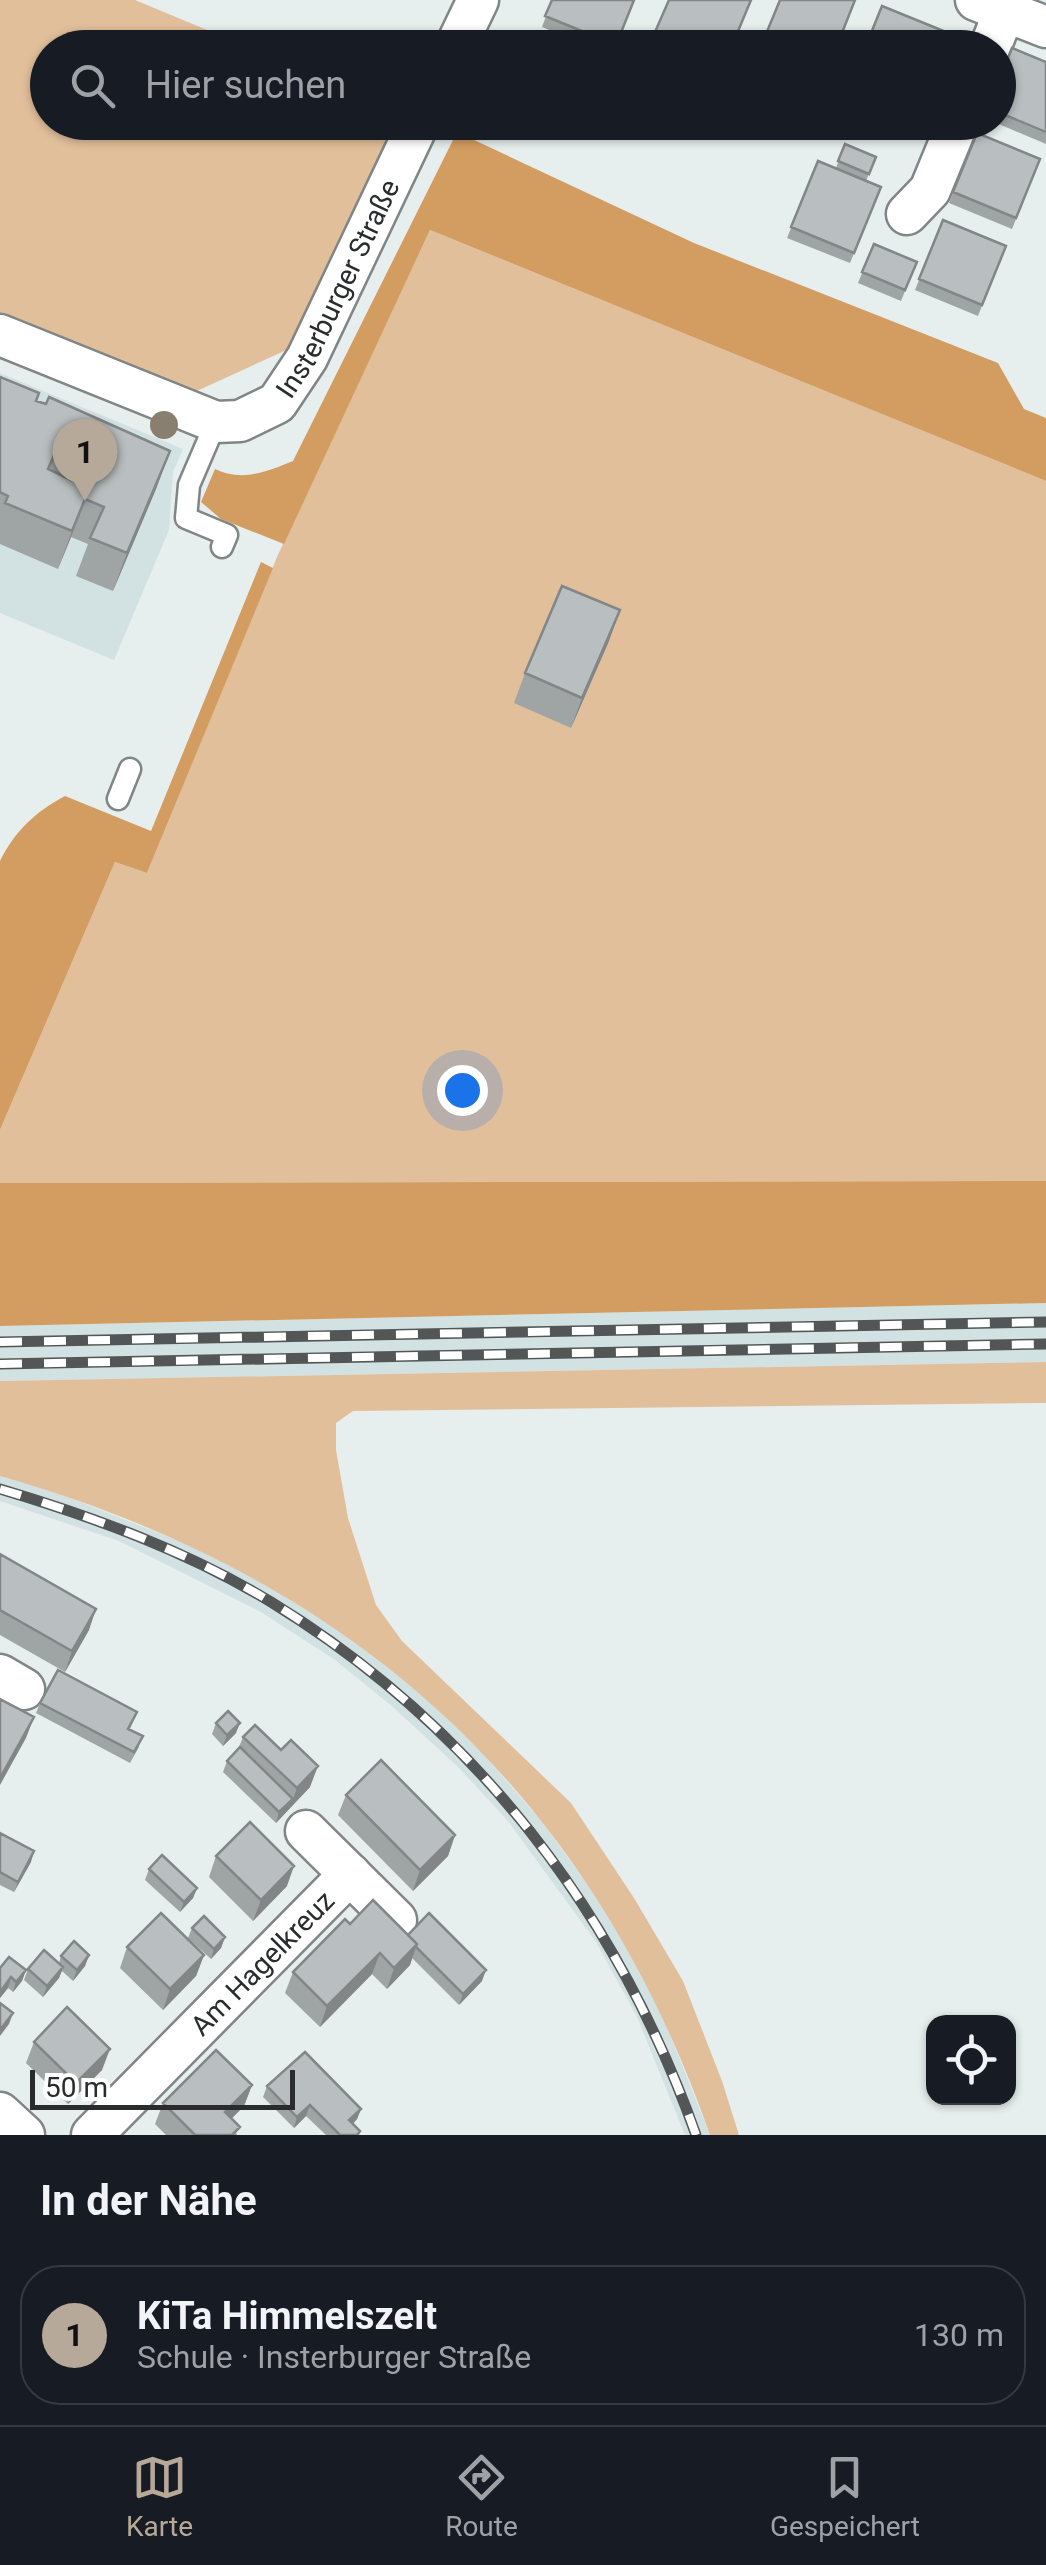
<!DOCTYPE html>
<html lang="de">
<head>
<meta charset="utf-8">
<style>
	body { margin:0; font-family:Roboto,sans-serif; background:#242831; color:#f1f3f6 }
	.controls { position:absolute; right:30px; bottom:30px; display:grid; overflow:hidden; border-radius:20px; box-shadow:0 2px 8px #0004 }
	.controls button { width:90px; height:90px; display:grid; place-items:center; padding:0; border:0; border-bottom:2px solid #363941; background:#171b24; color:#f1f3f6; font:50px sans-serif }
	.scale { position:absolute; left:30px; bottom:25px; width:265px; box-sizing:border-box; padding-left:10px; border:5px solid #292b2c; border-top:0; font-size:28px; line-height:35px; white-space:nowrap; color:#292b2c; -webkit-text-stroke:8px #fff; paint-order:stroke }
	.you { position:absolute; left:462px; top:1090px; width:35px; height:35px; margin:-25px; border:8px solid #fff; border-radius:50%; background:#1a73e8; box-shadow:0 0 0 15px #1a73e833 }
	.badge { display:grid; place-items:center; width:65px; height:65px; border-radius:50%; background:#b7a999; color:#111; font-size:32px; font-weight:700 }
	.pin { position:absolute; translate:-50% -82px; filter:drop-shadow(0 2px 5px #0008) }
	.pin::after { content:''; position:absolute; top:52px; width:35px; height:30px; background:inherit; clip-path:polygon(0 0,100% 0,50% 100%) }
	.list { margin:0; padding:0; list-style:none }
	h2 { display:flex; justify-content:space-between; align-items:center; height:130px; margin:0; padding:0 40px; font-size:42px }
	h2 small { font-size:32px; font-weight:400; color:#9ea1a6 }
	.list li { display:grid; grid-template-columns:65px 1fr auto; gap:30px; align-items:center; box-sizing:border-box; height:140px; margin:0 20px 20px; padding:0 20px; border:2px solid #363941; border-radius:40px }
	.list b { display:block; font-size:38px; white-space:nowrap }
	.list p { margin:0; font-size:32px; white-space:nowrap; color:#9ea1a6 }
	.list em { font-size:32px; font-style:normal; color:#9ea1a6 }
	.icon { flex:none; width:55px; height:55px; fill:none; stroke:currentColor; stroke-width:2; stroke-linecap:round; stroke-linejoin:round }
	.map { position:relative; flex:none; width:1046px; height:2135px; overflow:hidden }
	.search { position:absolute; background:#171b24; box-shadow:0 2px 8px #0004; left:30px; right:30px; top:30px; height:110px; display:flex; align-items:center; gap:25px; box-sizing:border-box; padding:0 35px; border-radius:55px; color:#9ea1a6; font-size:38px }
	.sheet { height:290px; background:#171b24 }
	nav { display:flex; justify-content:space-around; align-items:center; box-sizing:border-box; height:140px; border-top:2px solid #363941; background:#171b24; font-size:28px; color:#9ea1a6 }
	nav a { display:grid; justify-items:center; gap:5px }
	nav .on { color:#b7a999 }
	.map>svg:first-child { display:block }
	.built { fill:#d2e1e2 }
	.green { fill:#e2bf9b }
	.forest { fill:#d39d61 }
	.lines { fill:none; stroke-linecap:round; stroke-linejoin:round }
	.lane-casing { stroke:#808586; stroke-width:25 }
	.street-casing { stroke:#808586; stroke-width:45 }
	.lane { stroke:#fff; stroke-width:20 }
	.street { stroke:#fff; stroke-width:40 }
	.rail-casing { stroke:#535657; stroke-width:11 }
	.rail { stroke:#fff; stroke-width:8; stroke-dasharray:22; stroke-linecap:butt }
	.tree { fill:#887f70 }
	.wall { fill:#9fa4a5 }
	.shaded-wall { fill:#828686 }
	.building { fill:#b9bfc0; stroke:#828686; stroke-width:2.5; fill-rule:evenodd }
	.labels { text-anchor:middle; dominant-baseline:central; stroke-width:8; stroke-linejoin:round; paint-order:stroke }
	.street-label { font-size:28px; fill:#292b2c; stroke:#fff }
</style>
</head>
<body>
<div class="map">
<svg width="1046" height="2135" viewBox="0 0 1046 2135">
	<rect width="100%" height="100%" fill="#e7eeee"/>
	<!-- built -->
	<path class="built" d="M0,373L183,449L173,472L169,530L114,660L0,613Z
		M1046,1303V1362L0,1381V1326Z
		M0,1476L55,1492L194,1547L271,1587L339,1629L419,1690L484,1755L542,1822L587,1884L632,1955L660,2010L710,2135H685L637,2017L596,1942L508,1821L459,1768L393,1707L335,1660L261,1612L119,1541L0,1501Z"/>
	<!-- green -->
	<path class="green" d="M0,0H135L248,47L48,48V122L396,123L293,347L188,395L0,317Z
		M430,230L1046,481V1181L0,1183V1130L115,862L147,873L277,557Z
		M1046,1362V1403L353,1411L336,1423V1450L348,1518L376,1605L402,1641L571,1803L634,1898L683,1981L722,2081L739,2135H710C589,1789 351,1576 0,1476V1381Z"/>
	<!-- forest -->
	<path class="forest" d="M457,132L694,243L998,363L1024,409L1046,418V481L430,230L284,544L221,519L201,502L215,469C242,482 266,472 293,461Z
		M261,562L273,568L147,873L115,862L0,1130V861C15,831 35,812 65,796L151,831Z
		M1046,1181V1303L0,1326V1183Z"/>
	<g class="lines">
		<defs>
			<path id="lane" d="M216,422L189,485L186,518L227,535L222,547
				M118,799L130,769"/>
			<g id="street">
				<path d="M976,0L1046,27"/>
				<path d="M455,48L478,0"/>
				<path d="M990,48L1004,12"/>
				<path d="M907,214L930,190L958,122"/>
				<path id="s1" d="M0,335L216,422L240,421L277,403L307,358L419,122"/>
				<path d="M0,1675L24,1689"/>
				<path d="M306,1831L396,1920"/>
				<path d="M0,2113L24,2135"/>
				<path id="s2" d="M92,2135L350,1874"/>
			</g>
		</defs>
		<!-- lane casing -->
		<use href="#lane" class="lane-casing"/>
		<!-- street casing -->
		<use href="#street" class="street-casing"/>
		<!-- lane -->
		<use href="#lane" class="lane"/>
		<!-- street -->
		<use href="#street" class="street"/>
		<defs>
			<path id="rail" d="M0,1342L1046,1322
				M0,1364L1046,1344
				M0,1489C94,1517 187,1551 271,1602C474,1726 617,1912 696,2135"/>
		</defs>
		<!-- rail casing -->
		<use href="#rail" class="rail-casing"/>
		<!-- rail -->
		<use href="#rail" class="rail"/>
	</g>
	<!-- trees -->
	<circle class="tree" cx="164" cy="425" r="14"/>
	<!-- wall -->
	<path class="wall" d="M552,0H635L615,48H592L542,27Z
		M669,0L732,48H663L652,43Z
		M780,0L836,48H769L762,45Z
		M1046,62V144L994,122H998V82Z
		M977,133L1040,159L1012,229L949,203Z
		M845,144L876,157L866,181L881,187L850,263L787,238L818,161L836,168Z
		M943,220L1006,246L978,316L915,290Z
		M874,244L917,262L901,301L858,283Z
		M0,377L36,401L170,451L156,489L113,591L76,576L88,544L71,537L58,569L0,544Z
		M609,641L571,728L514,703L525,673Z
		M0,1554L89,1630L65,1672L0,1635Z
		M40,1703L137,1712L130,1729L139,1747L130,1763L36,1713Z
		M216,1723L236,1733L223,1746L212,1734Z
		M243,1737L281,1750L310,1787L276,1823L223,1772L227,1761L239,1747Z
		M346,1795L455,1835L448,1856L413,1891L338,1815Z
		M0,1833L31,1862L14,1892L0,1885Z
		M216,1856L287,1886L253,1921L209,1877Z
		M149,1869L197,1888L193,1898L180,1912L145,1880Z
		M350,1924L408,1935L482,1981L459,2005L412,1958L410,1965L387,1989L372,1974L320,2027L285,1993L293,1972Z
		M192,1928L225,1937L221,1948L211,1959L188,1938Z
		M127,1947L204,1955L196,1976L163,2010L120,1968Z
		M89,1955L85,1966L73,1981L62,1971L59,1978L43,1997L24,1980L28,1969L59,1963L61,1956Z
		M0,1968L26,1970L22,1981L13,1992L8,1988L0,1998Z
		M34,2042L102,2070L68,2104L26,2063Z
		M252,2085L244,2106L231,2119L237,2135H166L155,2124L163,2103Z
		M267,2086L361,2109L357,2119L353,2124L360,2131L359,2135H326L306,2116L294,2128L263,2097Z"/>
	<!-- shaded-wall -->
	<path class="shaded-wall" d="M170,451L156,489L113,591L127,553Z
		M85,499L71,537L58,569L72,531Z
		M620,610L609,641L571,728L582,698Z
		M96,1609L89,1630L65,1672L72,1651Z
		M34,1717L26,1738L0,1785V1778Z
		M240,1723L236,1733L223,1746L227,1735Z
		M318,1766L310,1787L276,1823L279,1812L293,1799L297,1788Z
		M455,1835L448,1856L413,1891L420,1870Z
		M34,1851L31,1862L14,1892L18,1882Z
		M294,1866L287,1886L253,1921L261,1900Z
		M197,1888L193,1898L180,1912L184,1902Z
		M225,1937L221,1948L211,1959L214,1949Z
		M417,1944L410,1965L387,1989L394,1968Z
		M380,1953L372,1974L320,2027L327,2006Z
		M89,1955L85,1966L73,1981L77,1970Z
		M204,1955L196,1976L163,2010L170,1989Z
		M63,1967L59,1978L43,1997L47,1986Z
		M26,1970L22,1981L13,1992L16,1982Z
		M486,1970L482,1981L459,2005L463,1994Z
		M11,1977L8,1988L0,1998V1992Z
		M13,2013L9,2024L0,2036V2030Z
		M110,2049L102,2070L68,2104L76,2083Z
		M252,2085L244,2106L217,2133L225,2112Z
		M310,2105L306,2116L294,2128L297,2117Z
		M361,2109L357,2119L345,2131L349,2120Z"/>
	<!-- building -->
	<path class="building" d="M552,0H634L616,45L545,16Z
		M669,0H751L731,48H692L655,32Z
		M780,0H855L836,48H799L766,34Z
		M882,6L946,32L940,48H865Z
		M1012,48L1046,62V132L998,112V82Z
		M977,133L1040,159L1016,218L953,192Z
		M845,144L876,157L869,174L838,161Z
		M818,161L881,187L854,253L791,227Z
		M943,220L1006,246L982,305L919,279Z
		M874,244L917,262L905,290L862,272Z
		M0,377L39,393L36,401L46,404L49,397L170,451L127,553L90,538L104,507L85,499L72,531L5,503L8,496L0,492ZM56,451L79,461L71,480L48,469Z
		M562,586L620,610L582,698L525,673Z
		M0,1554L96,1609L72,1651L0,1610Z
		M58,1670L137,1712L128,1729L143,1736L134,1752L40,1703Z
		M0,1699L34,1717L0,1778Z
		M228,1711L240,1723L227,1735L216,1723Z
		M255,1725L281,1750L291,1740L318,1766L297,1788L243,1737Z
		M240,1747L293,1799L279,1812L227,1761Z
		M381,1760L455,1835L420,1870L346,1795Z
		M250,1822L294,1866L261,1900L216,1856Z
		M0,1833L34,1851L18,1882L0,1872Z
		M162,1855L197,1888L184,1902L149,1869Z
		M373,1900L417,1944L394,1968L380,1953L327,2006L293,1972L345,1919L350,1924Z
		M161,1913L204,1955L170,1989L127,1947Z
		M429,1913L486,1970L463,1994L416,1947L417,1944L408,1935Z
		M204,1916L225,1937L214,1949L192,1928Z
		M74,1941L89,1955L77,1970L61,1956Z
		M44,1950L63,1967L47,1986L28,1969Z
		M9,1957L26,1970L16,1982L11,1977L0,1992V1968Z
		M0,2003L13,2013L0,2030Z
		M67,2007L110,2049L76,2083L34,2042Z
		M216,2050L252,2085L225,2112L240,2127L232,2135H195L163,2103Z
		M305,2052L361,2109L349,2120L360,2131L357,2135H340L310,2105L297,2117L267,2086Z"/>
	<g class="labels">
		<!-- street labels -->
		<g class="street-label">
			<text stroke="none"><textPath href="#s1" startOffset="428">Insterburger Straße</textPath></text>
			<text stroke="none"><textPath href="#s2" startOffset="242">Am Hagelkreuz</textPath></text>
		</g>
	</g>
</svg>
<div class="controls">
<button><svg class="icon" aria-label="locate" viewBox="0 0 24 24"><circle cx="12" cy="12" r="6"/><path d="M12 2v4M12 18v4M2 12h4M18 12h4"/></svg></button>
</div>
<div class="scale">50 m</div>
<div class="you"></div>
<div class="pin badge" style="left:85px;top:501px">1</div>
<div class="search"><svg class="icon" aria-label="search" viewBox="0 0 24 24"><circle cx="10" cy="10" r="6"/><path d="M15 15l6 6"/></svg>Hier suchen</div>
</div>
<section class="sheet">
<h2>In der Nähe<small></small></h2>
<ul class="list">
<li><span class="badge">1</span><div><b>KiTa Himmelszelt</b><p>Schule · Insterburger Straße</p></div><em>130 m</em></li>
</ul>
</section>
<nav>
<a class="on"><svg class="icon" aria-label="map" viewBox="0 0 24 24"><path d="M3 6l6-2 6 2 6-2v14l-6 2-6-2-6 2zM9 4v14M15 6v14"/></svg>Karte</a>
<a><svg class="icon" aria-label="directions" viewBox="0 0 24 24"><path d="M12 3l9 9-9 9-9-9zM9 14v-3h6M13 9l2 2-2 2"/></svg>Route</a>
<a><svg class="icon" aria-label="saved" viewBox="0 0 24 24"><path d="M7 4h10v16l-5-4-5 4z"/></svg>Gespeichert</a>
</nav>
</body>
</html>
